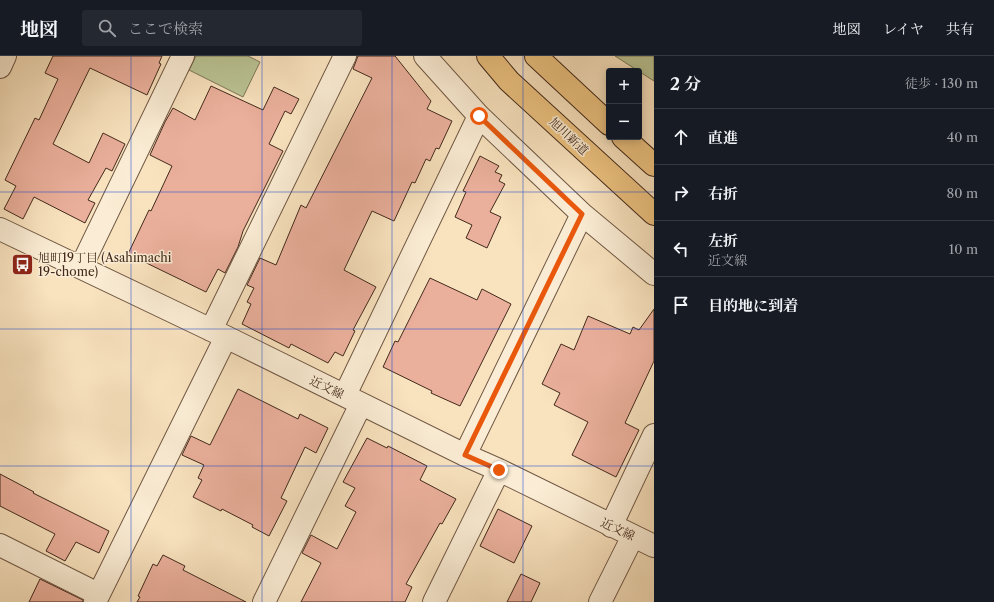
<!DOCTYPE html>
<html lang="ja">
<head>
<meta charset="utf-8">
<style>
	body { margin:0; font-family:"Libre Caslon Text","Noto Serif JP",serif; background:#242831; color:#f1f3f6 }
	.controls { position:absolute; right:12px; top:12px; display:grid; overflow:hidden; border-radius:4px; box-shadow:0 2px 10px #0003 }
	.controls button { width:36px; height:36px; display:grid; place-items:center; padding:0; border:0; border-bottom:1px solid #363941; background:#171b24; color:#f1f3f6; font:20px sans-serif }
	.stop { position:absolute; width:12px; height:12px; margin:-9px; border:3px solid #ea580c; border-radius:50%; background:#fff }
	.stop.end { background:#ea580c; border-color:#fff; box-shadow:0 1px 4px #0008 }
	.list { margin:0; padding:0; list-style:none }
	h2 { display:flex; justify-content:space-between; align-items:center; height:52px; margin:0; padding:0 16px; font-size:17px }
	h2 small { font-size:13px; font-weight:400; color:#9ea1a6 }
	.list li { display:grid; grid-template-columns:26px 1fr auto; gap:12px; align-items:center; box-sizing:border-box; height:56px; padding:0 16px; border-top:1px solid #363941 }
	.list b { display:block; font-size:15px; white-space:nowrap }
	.list p { margin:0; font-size:13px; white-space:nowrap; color:#9ea1a6 }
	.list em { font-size:13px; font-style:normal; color:#9ea1a6 }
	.icon { flex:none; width:22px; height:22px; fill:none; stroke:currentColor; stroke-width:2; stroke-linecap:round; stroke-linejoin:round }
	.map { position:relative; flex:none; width:654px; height:546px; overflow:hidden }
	header { display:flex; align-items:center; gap:24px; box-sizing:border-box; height:56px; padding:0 20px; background:#171b24; border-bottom:1px solid #363941 }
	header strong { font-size:19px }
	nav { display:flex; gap:22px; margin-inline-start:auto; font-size:14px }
	.search { width:280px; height:36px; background:#242831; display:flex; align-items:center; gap:10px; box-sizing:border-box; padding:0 14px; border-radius:4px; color:#9ea1a6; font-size:15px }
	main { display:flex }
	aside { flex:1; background:#171b24 }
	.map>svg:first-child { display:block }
	.green { fill:#bac495; stroke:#7e7658 }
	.building { fill:#ebb09c; stroke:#42291b }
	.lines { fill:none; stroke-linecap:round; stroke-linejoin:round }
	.minor-casing { stroke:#705844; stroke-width:24 }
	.highway-casing { stroke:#42291b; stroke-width:24 }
	.minor { stroke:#fbedd5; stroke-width:22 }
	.highway { stroke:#ecc280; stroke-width:22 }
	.route { stroke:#ea580c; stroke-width:5 }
	.grid { fill:none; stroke:#1d4ed8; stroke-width:1; stroke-opacity:0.55 }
	.labels { text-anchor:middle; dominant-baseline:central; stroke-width:3; stroke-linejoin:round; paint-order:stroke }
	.street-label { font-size:12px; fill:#42291b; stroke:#fbedd5 }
	.poi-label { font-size:12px; fill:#42291b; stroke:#fbedd5; text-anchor:start }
</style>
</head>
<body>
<header>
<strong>地図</strong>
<div class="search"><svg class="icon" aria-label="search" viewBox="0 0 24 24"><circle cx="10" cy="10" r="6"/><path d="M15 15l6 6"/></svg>ここで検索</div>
<nav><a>地図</a><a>レイヤ</a><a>共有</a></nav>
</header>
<main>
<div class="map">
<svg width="654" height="546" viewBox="0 0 654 546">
	<rect width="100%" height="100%" fill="#f9e3bf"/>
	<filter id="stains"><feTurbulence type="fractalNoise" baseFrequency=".005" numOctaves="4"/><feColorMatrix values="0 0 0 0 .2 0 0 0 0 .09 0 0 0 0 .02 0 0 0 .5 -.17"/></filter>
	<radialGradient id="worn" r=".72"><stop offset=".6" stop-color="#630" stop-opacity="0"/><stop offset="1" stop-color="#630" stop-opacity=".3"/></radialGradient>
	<!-- green -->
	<path class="green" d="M196,0H248L260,6L243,41L189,14Z
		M615,0H654V25Z"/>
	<!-- building -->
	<path class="building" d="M53,0H162L159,7L161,8L147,39L90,12L53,88L89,107L103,77L125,88L112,115L106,112L88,144L95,147L85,167L34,141L23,163L4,153L16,130L5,124L35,62L39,64L58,23L45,17Z
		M358,0H395L431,45L427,53L452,65L439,93L436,92L430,105L426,103L415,127L412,126L394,165L372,155L344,214L376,231L353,274L355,275L343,300L335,296L328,307L291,288L289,292L242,268L251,248L247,246L254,232L247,229L260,202L276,209L301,149L306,152L372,22L353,13Z
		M211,30L263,54L274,31L299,43L291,58L285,55L269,88L283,95L243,175L238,191L225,217L218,213L206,236L128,198L149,154L151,155L172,110L150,99L165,66L173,52L195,64Z
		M480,100L499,110L495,116L502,119L499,125L505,128L490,156L501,161L487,192L466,182L472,169L455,161L466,136L463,135Z
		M430,222L477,244L482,233L511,248L460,350L431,337L432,335L383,311L395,285L398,286Z
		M654,253V305L625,367L639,374L616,421L572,399L588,366L554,349L560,337L542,328L561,288L574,294L588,260L630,278L633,271L639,274Z
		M238,333L298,363L300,358L328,372L316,397L305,391L281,442L287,445L269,480L252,471L253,469L222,453L221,455L193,441L202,424L198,422L204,409L182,399L191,380L210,389Z
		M367,382L387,392L388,390L427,410L420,424L456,443L442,468L440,467L406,528L412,531L405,546H301L321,507L302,497L311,479L337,493L356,456L345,450L355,432L343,426Z
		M0,418L34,436L33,437L109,475L99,497L76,486L65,505L46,495L55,478L0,450Z
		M498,453L532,470L514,507L480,490Z
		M163,499L185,510L183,514L246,546H137L140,541L138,540L153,508L157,510Z
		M521,518L540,527L531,546H507Z
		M40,523L83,544V546H29Z"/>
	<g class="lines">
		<defs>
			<path id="minor" d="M425,0L479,60L582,158L654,218
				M0,11L5,0
				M0,173L226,281L465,399L499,414L654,490
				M81,211L183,0
				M211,274L345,0
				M345,339L479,60
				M465,399L582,158
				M611,470L654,379
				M0,489L98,538
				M95,546L226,281
				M264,546L361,348
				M434,546L499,414
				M600,546L633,480"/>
			<path id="highway" d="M488,0L509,25L654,158
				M536,0L609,68
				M623,81L654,109"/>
		</defs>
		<!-- minor casing -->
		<use href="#minor" class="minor-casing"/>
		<!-- highway casing -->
		<use href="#highway" class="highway-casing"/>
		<!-- minor -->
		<use href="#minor" class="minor"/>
		<!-- highway -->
		<use href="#highway" class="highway"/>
	</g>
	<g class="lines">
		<!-- route -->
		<path class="route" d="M479,60L582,158L465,399L499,414"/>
	</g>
	<!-- grid -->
	<path class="grid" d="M131,0V546M262,0V546M392,0V546M523,0V546M0,136H654M0,273H654M0,410H654"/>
	<!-- icons -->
	<defs>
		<symbol id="bus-square" viewBox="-11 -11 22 22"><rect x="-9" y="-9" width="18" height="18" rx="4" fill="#8f2418" stroke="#fbedd5"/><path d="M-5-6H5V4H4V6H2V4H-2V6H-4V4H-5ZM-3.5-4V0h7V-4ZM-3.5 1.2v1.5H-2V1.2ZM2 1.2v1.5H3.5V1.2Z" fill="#fff"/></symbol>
	</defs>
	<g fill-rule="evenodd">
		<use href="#bus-square" x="10" y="196" width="25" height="25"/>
	</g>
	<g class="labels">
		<!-- street labels -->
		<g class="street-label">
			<text transform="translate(569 80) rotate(43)">旭川新道</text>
			<text transform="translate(327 331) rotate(26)">近文線</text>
			<text transform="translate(618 473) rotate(25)">近文線</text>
		</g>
		<!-- poi labels -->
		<g class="poi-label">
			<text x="38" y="201">旭町19丁目 (Asahimachi<tspan x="38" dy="14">19-chome)</tspan></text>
		</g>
	</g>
	<rect width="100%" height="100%" filter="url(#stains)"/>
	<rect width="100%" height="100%" fill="url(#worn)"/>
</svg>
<div class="controls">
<button>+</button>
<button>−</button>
</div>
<div class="stop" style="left:479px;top:60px"></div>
<div class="stop end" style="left:499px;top:414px"></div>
</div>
<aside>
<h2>2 分<small>徒歩 · 130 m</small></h2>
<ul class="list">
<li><svg class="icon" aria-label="ahead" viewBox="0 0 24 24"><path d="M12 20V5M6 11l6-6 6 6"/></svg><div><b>直進</b></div><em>40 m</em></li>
<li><svg class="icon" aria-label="right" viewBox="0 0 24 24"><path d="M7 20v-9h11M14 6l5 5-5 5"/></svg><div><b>右折</b></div><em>80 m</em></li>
<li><svg class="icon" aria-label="left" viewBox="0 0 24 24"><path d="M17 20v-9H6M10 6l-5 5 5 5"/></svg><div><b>左折</b><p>近文線</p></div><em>10 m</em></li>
<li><svg class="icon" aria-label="arrive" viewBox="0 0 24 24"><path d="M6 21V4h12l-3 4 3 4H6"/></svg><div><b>目的地に到着</b></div></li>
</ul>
</aside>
</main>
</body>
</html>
